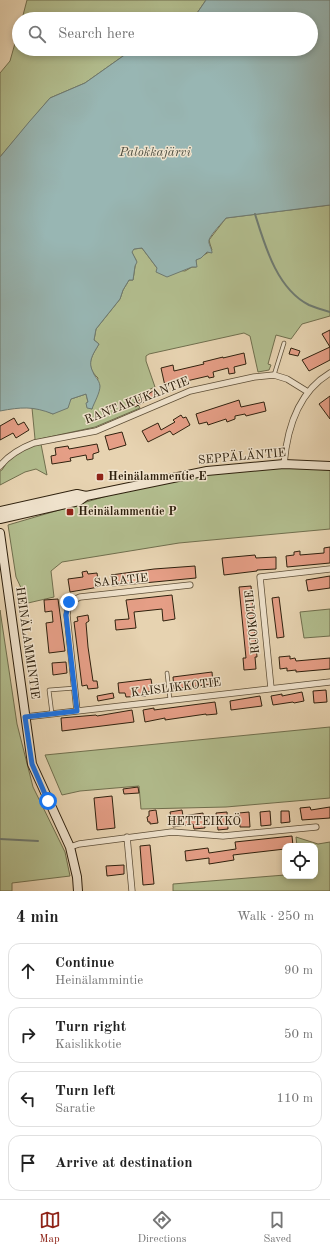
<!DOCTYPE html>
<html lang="en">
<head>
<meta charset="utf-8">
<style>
	body { margin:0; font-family:"Old Standard TT",serif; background:#f2f2f2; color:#222 }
	.controls { position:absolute; right:12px; bottom:12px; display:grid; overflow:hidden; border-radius:8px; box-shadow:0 2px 6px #0003 }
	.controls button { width:36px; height:36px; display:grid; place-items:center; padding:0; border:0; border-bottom:1px solid #e0e0e0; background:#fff; color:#222; font:20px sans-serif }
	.stop { position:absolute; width:12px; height:12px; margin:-9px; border:3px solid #1a73e8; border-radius:50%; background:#fff }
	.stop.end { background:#1a73e8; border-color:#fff; box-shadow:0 1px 4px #0008 }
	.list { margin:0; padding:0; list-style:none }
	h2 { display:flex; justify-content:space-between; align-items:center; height:52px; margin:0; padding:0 16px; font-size:17px }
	h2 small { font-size:13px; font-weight:400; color:#767676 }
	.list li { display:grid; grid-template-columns:26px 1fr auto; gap:12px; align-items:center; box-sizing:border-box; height:56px; margin:0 8px 8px; padding:0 8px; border:1px solid #e0e0e0; border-radius:12px }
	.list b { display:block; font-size:15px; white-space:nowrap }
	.list p { margin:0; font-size:13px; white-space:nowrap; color:#767676 }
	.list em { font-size:13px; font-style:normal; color:#767676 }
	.icon { flex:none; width:22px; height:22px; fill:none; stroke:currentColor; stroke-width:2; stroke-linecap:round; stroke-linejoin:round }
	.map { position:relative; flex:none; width:330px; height:891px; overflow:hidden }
	.search { position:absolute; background:#fff; box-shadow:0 2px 6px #0003; left:12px; right:12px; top:12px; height:44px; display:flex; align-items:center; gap:10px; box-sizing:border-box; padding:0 14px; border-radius:22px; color:#767676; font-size:15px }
	.sheet { height:308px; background:#fff }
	nav { display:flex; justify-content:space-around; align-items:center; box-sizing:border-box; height:56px; border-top:1px solid #e0e0e0; background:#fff; font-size:11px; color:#767676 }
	nav a { display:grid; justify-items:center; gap:2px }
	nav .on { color:#8f2418 }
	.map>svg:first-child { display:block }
	.green { fill:#b2bd8e; stroke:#706f4e }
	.water { fill:#98b6b3; stroke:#6e7a71 }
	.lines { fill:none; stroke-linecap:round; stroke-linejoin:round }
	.stream { stroke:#6e7a71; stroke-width:2 }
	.building { fill:#e59e86; stroke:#2f210e }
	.lane-casing { stroke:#5d4e37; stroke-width:4.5 }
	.street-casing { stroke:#5d4e37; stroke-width:7 }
	.secondary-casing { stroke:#2f210e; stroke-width:10 }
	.lane { stroke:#efe2cc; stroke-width:3 }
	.street { stroke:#efe2cc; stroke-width:5.5 }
	.secondary { stroke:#efe2cc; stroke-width:8 }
	.route { stroke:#1a73e8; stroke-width:5 }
	.poi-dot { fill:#8f2418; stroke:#efe2cc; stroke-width:1.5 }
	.labels { text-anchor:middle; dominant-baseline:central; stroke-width:3; stroke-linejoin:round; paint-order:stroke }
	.street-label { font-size:12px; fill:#2f210e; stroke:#efe2cc }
	.poi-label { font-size:12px; font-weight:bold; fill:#2f210e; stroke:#efe2cc; text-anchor:start }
	.water-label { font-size:13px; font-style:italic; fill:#4e4e40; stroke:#efe2cc }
</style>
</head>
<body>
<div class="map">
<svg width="330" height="891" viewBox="0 0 330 891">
	<rect width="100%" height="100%" fill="#e7d3b1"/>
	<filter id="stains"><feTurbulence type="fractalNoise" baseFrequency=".005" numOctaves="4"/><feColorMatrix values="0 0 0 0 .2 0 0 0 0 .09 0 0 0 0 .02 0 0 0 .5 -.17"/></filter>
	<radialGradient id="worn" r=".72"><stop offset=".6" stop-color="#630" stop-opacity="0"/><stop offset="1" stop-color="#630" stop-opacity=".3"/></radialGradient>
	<!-- green -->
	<path class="green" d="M27,0H206L193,19H22Z
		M19,29V49H133L85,83L50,98L0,157V73L10,61Z
		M330,205V316L302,324L291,339L276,335L268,364L271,365L269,370L258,372L250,336L244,333L149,354L146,356V361L155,387L146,391L138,398L137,403L140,408L95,427L40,439L47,475L36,469L25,472L0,485V471L2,470L9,459L31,446L35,439L32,408H40L53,414L71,399L86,394L88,402L87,407L92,409L98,378C85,366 91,357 99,344L94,340L96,329L120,299L123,290L129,280H133L136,260L131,251L134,249L142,248L157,268L185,271L192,267H196V260L212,250L210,244L209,240L226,218Z
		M294,468L330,470V529L179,543L62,562L51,571L54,597L28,603L16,577L8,525L117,493L185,478L249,469Z
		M330,609V636L304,638L300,612Z
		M0,610L17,724L33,787L65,852L70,876L12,883V891H0Z
		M330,727V798L226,807L141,809L139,786L80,791L62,795L45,755Z
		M296,837L318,844L330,842V891H173V884L285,875L315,876V846H297Z"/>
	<!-- water -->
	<path class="water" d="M206,0H330V205L226,218C222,223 211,234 209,240C208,244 212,248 212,253L207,252L201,258L196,260L197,267H192L167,277L156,272L157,268L142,248L134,249L132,252L137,262L135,266L133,280H129L123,290L120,299L96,329L94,340L99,344C94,353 87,361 93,372C95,378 99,379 100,386C100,393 94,403 92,409L87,408L86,403L88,402L86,394L71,399L68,408L53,414C33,406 21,407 0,411V157L29,122L50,98L85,83L133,49H311V19H193Z"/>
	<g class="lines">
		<!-- stream -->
		<path class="stream" d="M255,214C265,246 277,289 309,305C316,308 323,310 330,312
			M0,839L38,841"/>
	</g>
	<!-- building -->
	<path class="building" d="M330,330V360L309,371L302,360L330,347L322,334Z
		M291,348L300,351L298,356L289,354Z
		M244,353L246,364L234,367L235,373L229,374L228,368L213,372L214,377L209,378L208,376L165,386L161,368L173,365L174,371L204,364L203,362L223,357V358Z
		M153,391L156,395L135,407L133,404Z
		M330,396V419L319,404Z
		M239,400L241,407L264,402L266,411L246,416L245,414L235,416V419L227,422L226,419L208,425L207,422L199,424L196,414Z
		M181,415L183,418L186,417L190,425L173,435L170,431L148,442L142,431L158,423L161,430L175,422L173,420Z
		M14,418L18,425L24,422L29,430L16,438L13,433L0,440V426Z
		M122,432L126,445L109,450L105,436Z
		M97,444L99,452L93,454V459L87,460L86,455L70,458L71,461L52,464L51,456L56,455L55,448L68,446L69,449Z
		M330,547V563L287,567L286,556L294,555V552L300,551V555L324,553V548Z
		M255,555L256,558L276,557V569L257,570V571L224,575L222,558Z
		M195,566L196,578L112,586L111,575L154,569Z
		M87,571L88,574L97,573L99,587L70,592L68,579L83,577L82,572Z
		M330,576V588L308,591L306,580Z
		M251,586L257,657H255L256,669L244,670L243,658H246L239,587Z
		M172,595L175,619L163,621L162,609L134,612L136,628L116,630L115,620L129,619L126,600Z
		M279,597L284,637L277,638L272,598Z
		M58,599L65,651L49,653L46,623L53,622L52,611L45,612L44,600Z
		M88,615L89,621L86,623L88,647L93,681H97L98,688L88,689L87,685L82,686L74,622L78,621L77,617Z
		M290,656V659L295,658L296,661L330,658V669L296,672V670L287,671V668L280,669L279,657Z
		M66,662L67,673L53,675L52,663Z
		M212,672L213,684L174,689L173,677Z
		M151,679L153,691L145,692L146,696L126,697L125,693H119L118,683Z
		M326,690L327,702L314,703L313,691Z
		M302,692L304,701L294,703L293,702L273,705L271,696L282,694V696Z
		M113,693L114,698L98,701L97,696Z
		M260,696L262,706L231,710L230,701Z
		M215,702L217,714L206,715V714L165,720V718L145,722L143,710L154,708V710Z
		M132,710L134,722L62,731L61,718L96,715L97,716Z
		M138,787L139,793L124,794L123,789Z
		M112,796L115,828L97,830L94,798Z
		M310,807L311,810L330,807V818L302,820L300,808Z
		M156,810L158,823L150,824V822H148L147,817L149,816V811Z
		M182,810L183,816L203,813L205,828L194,829L193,824L173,827L170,812Z
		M270,811L271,825L261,826L260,812Z
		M281,811H289L290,822L281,823Z
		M227,812L228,829L218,830L216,813Z
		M249,812L250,827H240L239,813Z
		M292,836L293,846H285V849L233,855L234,860L209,864V858L186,861L185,851L208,848L209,853L236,849L235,842Z
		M150,845L154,884L143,885L140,846Z
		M124,865V874L107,876L106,866Z"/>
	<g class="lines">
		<defs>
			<path id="lane" d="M274,375L284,343
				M167,673L170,700
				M52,714L49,690L75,688"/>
			<path id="street" d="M284,464C287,429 298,392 330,373
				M0,466C9,455 21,448 34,443L96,431L190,391L254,377L274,375L287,379L308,392
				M271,688L260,577L330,569
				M77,711L67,615L69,602L80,597L190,585
				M25,717L330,682
				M127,837L132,891
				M70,847L79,844L172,832L223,836L316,827"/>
			<path id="secondary" d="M0,511L77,494L86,496
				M0,519L79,501L86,496L207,471L284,464L330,466
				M0,533L32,764L70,847L77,877L78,891"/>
		</defs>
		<!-- lane casing -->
		<use href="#lane" class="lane-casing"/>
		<!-- street casing -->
		<use href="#street" class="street-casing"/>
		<!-- secondary casing -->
		<use href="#secondary" class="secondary-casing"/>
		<!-- lane -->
		<use href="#lane" class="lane"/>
		<!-- street -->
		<use href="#street" class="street"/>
		<!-- secondary -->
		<use href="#secondary" class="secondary"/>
	</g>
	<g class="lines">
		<!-- route -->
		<path class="route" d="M48,801L32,764L25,717L77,711L66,615L69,602"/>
	</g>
	<!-- markers -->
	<g class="poi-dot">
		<rect x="96" y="473" width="8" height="8" rx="2"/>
		<rect x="66" y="508" width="8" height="8" rx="2"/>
	</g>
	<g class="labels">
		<!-- street labels -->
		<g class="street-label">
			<text transform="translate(137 401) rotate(-21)">RANTAKUKANTIE</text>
			<text transform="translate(242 457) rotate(-5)">SEPPÄLÄNTIE</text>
			<text transform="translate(121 581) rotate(-6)">SARATIE</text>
			<text transform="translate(253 622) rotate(-96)">RUOKOTIE</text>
			<text transform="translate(27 643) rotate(82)">HEINÄLAMMINTIE</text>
			<text transform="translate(176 688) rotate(-7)">KAISLIKKOTIE</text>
			<text x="204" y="822">HETTEIKKÖ</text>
		</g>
		<!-- poi labels -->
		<g class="poi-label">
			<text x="108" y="477">Heinälammentie E</text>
			<text x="78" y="512">Heinälammentie P</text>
		</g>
		<!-- water labels -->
		<g class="water-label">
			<text x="155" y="152">Palokkajärvi</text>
		</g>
	</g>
	<rect width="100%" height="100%" filter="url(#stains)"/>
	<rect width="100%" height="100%" fill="url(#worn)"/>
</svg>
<div class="controls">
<button><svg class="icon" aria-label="locate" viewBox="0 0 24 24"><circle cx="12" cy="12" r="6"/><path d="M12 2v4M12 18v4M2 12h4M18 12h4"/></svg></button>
</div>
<div class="stop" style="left:48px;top:801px"></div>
<div class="stop end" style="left:69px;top:602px"></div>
<div class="search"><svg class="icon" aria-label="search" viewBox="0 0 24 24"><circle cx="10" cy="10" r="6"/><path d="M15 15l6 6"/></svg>Search here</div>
</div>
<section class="sheet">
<h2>4 min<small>Walk · 250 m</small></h2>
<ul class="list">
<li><svg class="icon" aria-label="ahead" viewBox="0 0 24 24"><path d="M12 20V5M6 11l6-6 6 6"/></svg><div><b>Continue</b><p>Heinälammintie</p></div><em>90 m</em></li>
<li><svg class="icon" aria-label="right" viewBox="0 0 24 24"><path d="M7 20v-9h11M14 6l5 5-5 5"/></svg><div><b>Turn right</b><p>Kaislikkotie</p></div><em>50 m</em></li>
<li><svg class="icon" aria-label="left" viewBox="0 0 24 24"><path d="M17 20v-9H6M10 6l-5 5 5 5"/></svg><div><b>Turn left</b><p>Saratie</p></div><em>110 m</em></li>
<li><svg class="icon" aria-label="arrive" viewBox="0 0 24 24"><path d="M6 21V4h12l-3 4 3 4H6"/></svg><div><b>Arrive at destination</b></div></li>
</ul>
</section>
<nav>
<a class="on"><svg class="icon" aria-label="map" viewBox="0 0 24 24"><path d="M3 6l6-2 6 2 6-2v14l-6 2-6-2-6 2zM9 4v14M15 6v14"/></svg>Map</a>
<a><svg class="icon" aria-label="directions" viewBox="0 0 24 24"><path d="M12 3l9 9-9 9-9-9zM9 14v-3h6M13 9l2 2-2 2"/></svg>Directions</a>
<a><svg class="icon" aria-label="saved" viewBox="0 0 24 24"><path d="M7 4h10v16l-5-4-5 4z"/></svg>Saved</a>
</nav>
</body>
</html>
